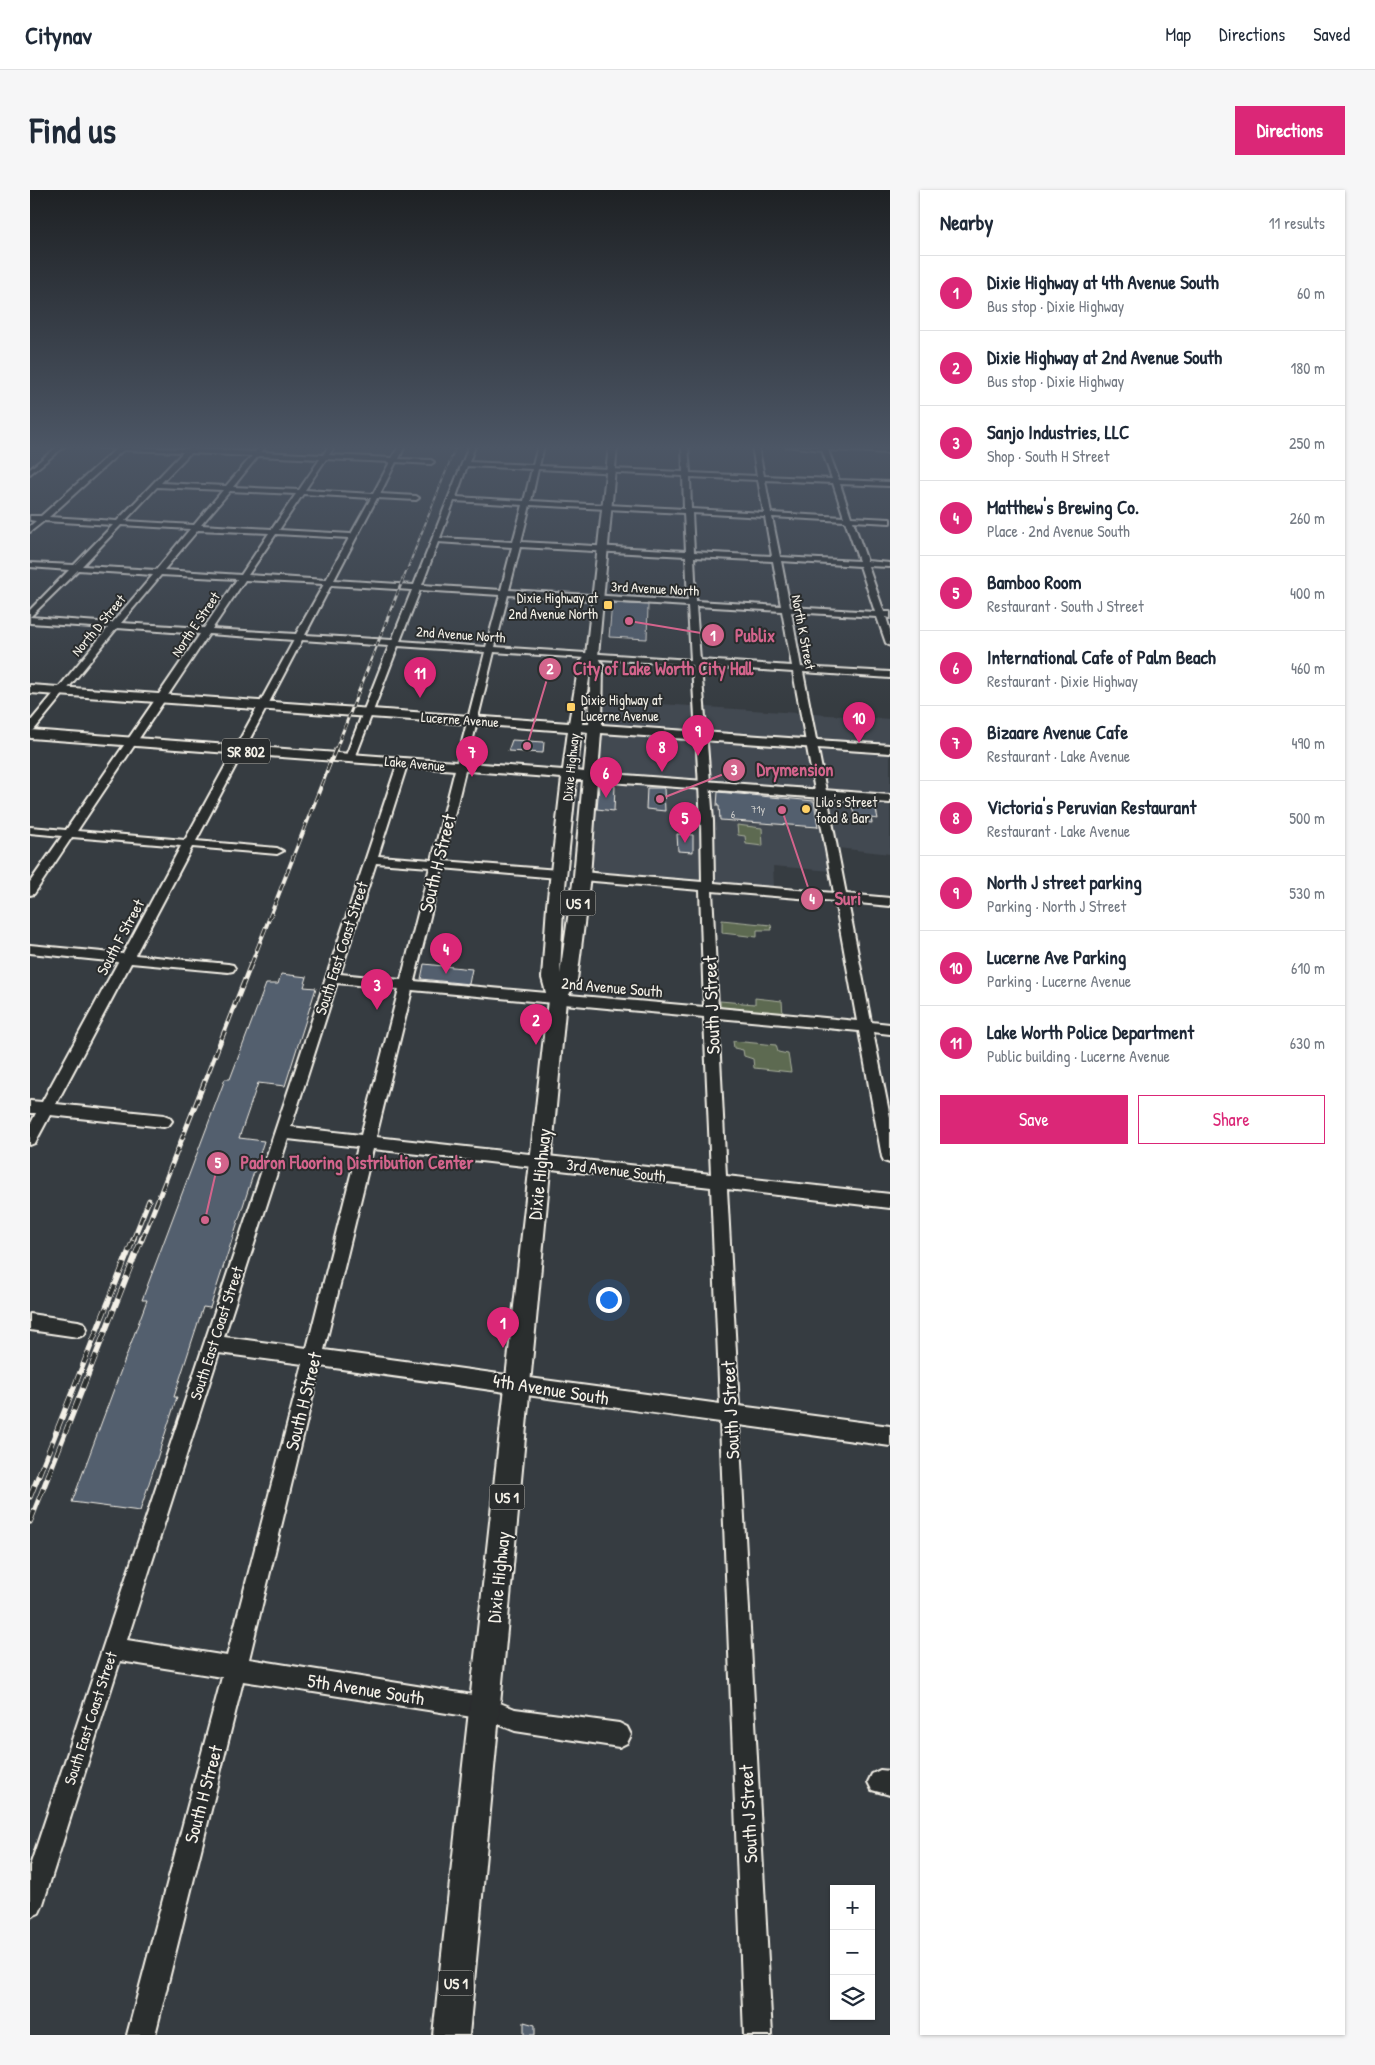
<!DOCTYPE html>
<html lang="en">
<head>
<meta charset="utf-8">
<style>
	body { margin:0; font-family:"Patrick Hand",sans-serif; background:#f6f6f7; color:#1f2937 }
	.controls { position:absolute; right:15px; bottom:15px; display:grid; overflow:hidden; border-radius:0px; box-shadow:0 1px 4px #0004 }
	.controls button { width:45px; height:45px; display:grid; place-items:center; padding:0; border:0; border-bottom:1px solid #e0e1e3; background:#fff; color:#1f2937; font:25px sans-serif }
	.you { position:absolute; left:578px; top:1109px; width:18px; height:18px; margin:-12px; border:4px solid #fff; border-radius:50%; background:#1a73e8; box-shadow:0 0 0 8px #1a73e833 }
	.badge { display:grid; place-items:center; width:32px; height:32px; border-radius:50%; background:#db2777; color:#fff; font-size:16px; font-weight:700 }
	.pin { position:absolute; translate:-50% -41px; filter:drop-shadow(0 1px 2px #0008) }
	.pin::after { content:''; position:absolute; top:26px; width:18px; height:15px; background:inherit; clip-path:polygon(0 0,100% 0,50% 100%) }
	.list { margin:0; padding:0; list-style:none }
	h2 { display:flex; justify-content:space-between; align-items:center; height:65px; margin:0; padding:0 20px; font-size:21px }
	h2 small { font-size:16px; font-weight:400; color:#747a83 }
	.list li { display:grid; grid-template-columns:32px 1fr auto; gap:15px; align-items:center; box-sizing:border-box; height:75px; padding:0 20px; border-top:1px solid #e0e1e3 }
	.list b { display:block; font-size:19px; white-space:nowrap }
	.list p { margin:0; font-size:16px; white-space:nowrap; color:#747a83 }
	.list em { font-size:16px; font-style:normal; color:#747a83 }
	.actions { display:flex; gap:10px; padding:15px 20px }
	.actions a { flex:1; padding:11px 0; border:1px solid #db2777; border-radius:0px; text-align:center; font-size:18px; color:#db2777 }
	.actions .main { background:#db2777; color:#fff }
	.icon { flex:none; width:28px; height:28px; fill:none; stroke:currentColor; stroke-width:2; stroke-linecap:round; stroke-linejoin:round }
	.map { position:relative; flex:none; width:860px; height:1845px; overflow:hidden; border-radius:0px }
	header { display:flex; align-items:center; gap:30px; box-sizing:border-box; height:70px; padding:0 25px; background:#fff; border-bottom:1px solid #e0e1e3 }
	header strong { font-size:24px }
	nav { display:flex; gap:28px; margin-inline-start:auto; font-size:18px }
	.intro { display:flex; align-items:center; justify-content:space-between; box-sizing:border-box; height:120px; padding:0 30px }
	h1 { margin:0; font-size:35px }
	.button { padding:12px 22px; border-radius:0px; background:#db2777; color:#fff; font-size:18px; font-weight:700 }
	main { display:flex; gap:30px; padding:0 30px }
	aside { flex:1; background:#fff; border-radius:0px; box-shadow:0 1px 4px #0004 }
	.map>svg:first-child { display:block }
	.built { fill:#434951 }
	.green { fill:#5d6a51; stroke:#a8ae9c }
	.building { fill:#535e6e; stroke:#f4f1e8 }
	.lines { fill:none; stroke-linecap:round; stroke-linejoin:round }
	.minor-casing { stroke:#f4f1e8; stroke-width:4 }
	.major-casing { stroke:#f4f1e8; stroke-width:4 }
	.minor { fill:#2a2d2e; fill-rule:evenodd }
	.major { fill:#2a2d2e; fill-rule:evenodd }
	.rail-far4-casing { stroke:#f4f1e8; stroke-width:2 }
	.rail-far3-casing { stroke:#f4f1e8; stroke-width:3 }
	.rail-far2-casing { stroke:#f4f1e8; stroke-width:4 }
	.rail-far1-casing { stroke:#f4f1e8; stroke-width:5 }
	.rail-casing { stroke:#f4f1e8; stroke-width:5.5 }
	.rail-far4 { stroke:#2a2d2e; stroke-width:1; stroke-dasharray:4.5; stroke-linecap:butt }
	.rail-far3 { stroke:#2a2d2e; stroke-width:2; stroke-dasharray:5.5; stroke-linecap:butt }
	.rail-far2 { stroke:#2a2d2e; stroke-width:2.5; stroke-dasharray:8; stroke-linecap:butt }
	.rail-far1 { stroke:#2a2d2e; stroke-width:3; stroke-dasharray:9; stroke-linecap:butt }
	.rail { stroke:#2a2d2e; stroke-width:4; stroke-dasharray:12; stroke-linecap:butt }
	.poi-dot { fill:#ffd166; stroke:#2a2d2e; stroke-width:2 }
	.labels { text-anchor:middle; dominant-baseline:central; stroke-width:4; stroke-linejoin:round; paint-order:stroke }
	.far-number-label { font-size:11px; fill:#ccccca }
	.far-street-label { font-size:14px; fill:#f4f1e8; stroke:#2a2d2e }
	.far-poi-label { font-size:14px; fill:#f4f1e8; stroke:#2a2d2e; text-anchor:start }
	.shield { fill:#2a2d2e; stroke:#b7b6b0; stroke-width:1 }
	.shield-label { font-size:15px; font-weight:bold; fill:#f4f1e8 }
	.street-label { font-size:16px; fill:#f4f1e8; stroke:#2a2d2e }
	.near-street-label { font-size:19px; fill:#f4f1e8; stroke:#2a2d2e }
	.leader { fill:none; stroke:#d4648c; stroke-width:2 }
	.callout-dot { fill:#d4648c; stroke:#2a2d2e; stroke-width:2 }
	.mark-label { font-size:15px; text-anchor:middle; font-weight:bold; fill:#fff }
	.callout-label { font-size:18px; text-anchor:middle; font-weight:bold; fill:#d4648c; stroke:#2a2d2e; stroke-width:4; stroke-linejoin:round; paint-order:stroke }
</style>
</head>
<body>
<header>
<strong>Citynav</strong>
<nav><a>Map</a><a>Directions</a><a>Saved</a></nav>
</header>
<div class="intro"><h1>Find us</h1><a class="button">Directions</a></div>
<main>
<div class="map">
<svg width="860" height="1845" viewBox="0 0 860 1845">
	<rect width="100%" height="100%" fill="#363c41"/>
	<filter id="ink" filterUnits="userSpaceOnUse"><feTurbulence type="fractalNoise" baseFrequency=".02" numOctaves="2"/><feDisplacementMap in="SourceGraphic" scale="10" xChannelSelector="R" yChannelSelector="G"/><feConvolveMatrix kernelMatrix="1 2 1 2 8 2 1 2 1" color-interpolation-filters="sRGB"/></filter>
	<g filter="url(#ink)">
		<!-- built -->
		<path class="built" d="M0,256H25L27,257L0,278Z
			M570,510L860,529V664L799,657L802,681L743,676L744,697L569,684L560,676Z"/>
		<!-- green -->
		<path class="green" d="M707,635L732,638L733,656L716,654L715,646L708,645Z
			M692,730L741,735L742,740H727V747L692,743Z
			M725,808L752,811L753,825L691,819L690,811L725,814Z
			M703,851L746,855L748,862L758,864L761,882L724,878L723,869L714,866L713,860L704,858Z"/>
		<!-- building -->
		<path class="building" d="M582,413L618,415L617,449L579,447Z
			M482,550L514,552L513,563L478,561Z
			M569,595L585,596L584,621L567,619Z
			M617,598H634L635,621L616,619Z
			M688,602L784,611L788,637L690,630L689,616H687Z
			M821,614L845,615L848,629L841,628L842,633L827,631Z
			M647,644L663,645V662L648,661Z
			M394,774L442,779L439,794L391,789Z
			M251,784L277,787L274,797L286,798L255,896L228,893L209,948L234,951L180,1118L173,1117L144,1207H147L110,1321L42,1312L117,1110H112L195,889H200L236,794H248Z
			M494,1832L505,1835V1845H494Z"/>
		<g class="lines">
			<defs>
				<path id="minor" d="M28,256H35L0,284V279Z
					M54,256L157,259L159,256H165L164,259L225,262L229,256H236L231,262L293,265L299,256H305L299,265L362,268L369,256H375L369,269L401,270L404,272L401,274L366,272L350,304L386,306L389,308L386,310L347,308L304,390L384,395L439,256H445L439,272L503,275L508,256H514L509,276L653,282L652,256H658L660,283L727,286L722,256H728L734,286L802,289L792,260L756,256L860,259V263L798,260L809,290L860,292V296L810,294L821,327L860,329V333L823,331L837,371L860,373V377L838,376L854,422H860V428L856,427L860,440V456L856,453L847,427L761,422L771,477L860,482V488L773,482L816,704L860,708V716L818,712L841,832L860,834V844L843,842L860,927V973L854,971L852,967L829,841L688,828L696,986L860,1004V1018L697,999L709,1216L860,1236V1256L709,1235L742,1845H714L690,1232C557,1214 424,1194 290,1176L219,1469L455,1507L485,1519L589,1533L597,1537L601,1545L597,1553L589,1557L485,1541L455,1529L213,1491L125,1845H97L192,1487L90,1471L13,1714L9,1723L0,1727V1676L368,572L373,569L378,572L348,666L402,670L455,462L368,456L325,568L320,571L315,568L359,456L272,450L166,651L247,658L253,661L247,664L162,657L105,765L198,774L203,775L205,778L203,781L198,782L101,773L26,914L134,925L139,927L142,931L139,935L134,937L20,925L5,953L0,955V935L6,923H0V911L12,912L88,772L0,763V755L93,764L151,656L42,647L4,704L0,705V692L32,646L0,643V637L36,640L170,444L87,438L4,540L0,541V532L78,438L0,433V420L39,380L0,377V373L44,375L83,335L14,331L0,342V336L6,331L0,330V326H11L86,259ZM93,260L153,262L87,331L19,327ZM160,263L222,266L196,296L131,293ZM228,266L290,269L269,300L203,297ZM296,269L360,272L343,304L275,300ZM437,276L502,279L494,311L426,307ZM508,279L653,286L654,319L501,311ZM660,287L728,290L734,323L661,319ZM735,290L803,293L814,327L741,323ZM127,297L193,300L164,335L95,331ZM200,301L266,304L242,339L171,335ZM273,304L341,308L321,344L249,340ZM424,311L493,315L483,352L410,348ZM500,315L654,323L656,361L491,352ZM662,323L735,327L742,366L664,362ZM742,327L815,331L829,371L750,367ZM91,335L160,339L126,380L52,376ZM168,340L239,343L211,385L134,380ZM246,344L319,348L296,390L218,385ZM408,352L482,357L471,400L392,395ZM490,357L656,366L658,411L479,400ZM664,367L743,371L751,416L666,411ZM751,371L830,376L845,422L760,417ZM48,380L123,385L82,433L0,427ZM131,385L207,389L174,438L91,433ZM215,390L294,394L266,444L182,439ZM301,395L382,400L362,450L275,445ZM390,400L470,405L456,457L370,451ZM478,405L658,416L661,470L465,457ZM666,416L752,421L762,476L670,470ZM179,444L264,450L155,650L47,641ZM464,462L662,475L671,631L672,692L552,682L546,686L552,690L670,700L674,817L384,791L412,678L528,688L534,684L528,680L413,671ZM671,476L763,482L804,703L684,693L683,631ZM346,673L400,677L371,790L310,784ZM682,701L805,711L827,831L688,818ZM307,793L369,799L331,945L261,937ZM382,800L674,827L681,984L346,947ZM258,949L328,957L277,1158L194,1147ZM343,959L681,997L690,1214L294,1160ZM189,1163L273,1174L197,1466L97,1450Z
					M0,1124L48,1131L54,1133L57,1139L54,1145L48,1147L0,1140Z
					M850,1580L860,1581V1605L842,1600L838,1592L842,1584Z"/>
				<path id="major" d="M579,256H587L568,466L573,475L572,535L860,555V563L571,543L568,583L860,605V613L567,591L560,686L547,790L536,810L439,1845H403L518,810L512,788L517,716L532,588L0,548V540L533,580L538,541L0,503V495L539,533L549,474L556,465ZM561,476L559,534H552ZM551,541L558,542L554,582L547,581ZM546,590H553L544,686L530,784L533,716Z"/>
			</defs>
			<!-- minor casing -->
			<use href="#minor" class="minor-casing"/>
			<!-- major casing -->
			<use href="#major" class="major-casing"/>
			<!-- minor -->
			<use href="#minor" class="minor"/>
			<!-- major -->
			<use href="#major" class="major"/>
			<defs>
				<path id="rail-far4" d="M373,390L426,256"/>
				<path id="rail-far3" d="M306,559L373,389"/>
				<path id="rail-far2" d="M221,775L306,558"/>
				<path id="rail-far1" d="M103,1050L119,1010
					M112,1050L221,774"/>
				<path id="rail" d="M0,1307L104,1048
					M0,1332L112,1048"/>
			</defs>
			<!-- rail-far4 casing -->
			<use href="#rail-far4" class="rail-far4-casing"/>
			<!-- rail-far3 casing -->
			<use href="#rail-far3" class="rail-far3-casing"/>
			<!-- rail-far2 casing -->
			<use href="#rail-far2" class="rail-far2-casing"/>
			<!-- rail-far1 casing -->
			<use href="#rail-far1" class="rail-far1-casing"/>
			<!-- rail casing -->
			<use href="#rail" class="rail-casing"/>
			<!-- rail-far4 -->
			<use href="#rail-far4" class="rail-far4"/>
			<!-- rail-far3 -->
			<use href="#rail-far3" class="rail-far3"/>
			<!-- rail-far2 -->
			<use href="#rail-far2" class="rail-far2"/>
			<!-- rail-far1 -->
			<use href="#rail-far1" class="rail-far1"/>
			<!-- rail -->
			<use href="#rail" class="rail"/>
		</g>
	</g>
	<!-- sky -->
	<linearGradient id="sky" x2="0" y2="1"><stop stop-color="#1e2124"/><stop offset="0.5" stop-color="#4c5665"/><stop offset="1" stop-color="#4c5665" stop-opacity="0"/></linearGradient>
	<rect width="860" height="515" fill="url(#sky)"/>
	<!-- markers -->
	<g class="poi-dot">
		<rect x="573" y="410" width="10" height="10" rx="2.5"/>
		<rect x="536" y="512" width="10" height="10" rx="2.5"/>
		<circle cx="776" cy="619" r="5"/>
	</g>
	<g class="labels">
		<!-- far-number labels -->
		<g class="far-number-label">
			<text x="728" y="619">71y</text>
			<text x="703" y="624">6</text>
		</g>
		<!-- far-street labels -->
		<g class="far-street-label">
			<text transform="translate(625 398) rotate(3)">3rd Avenue North</text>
			<text transform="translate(165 434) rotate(-56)">North E Street</text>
			<text transform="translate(68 435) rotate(-50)">North D Street</text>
			<text transform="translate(774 442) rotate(79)">North K Street</text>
			<text transform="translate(431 444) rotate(4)">2nd Avenue North</text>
			<text transform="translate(430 529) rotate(4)">Lucerne Avenue</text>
			<text transform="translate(385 573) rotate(5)">Lake Avenue</text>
			<text transform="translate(540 577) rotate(-84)">Dixie Highway</text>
		</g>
		<!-- far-poi labels -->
		<g class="far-poi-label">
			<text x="568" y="407" text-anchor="end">Dixie Highway at<tspan x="568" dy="16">2nd Avenue North</tspan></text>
			<text x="551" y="509">Dixie Highway at<tspan x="551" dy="16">Lucerne Avenue</tspan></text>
			<text x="786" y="611">Lilo's Street<tspan x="786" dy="16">food &amp; Bar</tspan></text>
		</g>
		<!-- shield labels -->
		<g class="shield">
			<rect x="192" y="548.5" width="48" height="25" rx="4"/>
			<rect x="530.5" y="700.5" width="35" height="25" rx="4"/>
			<rect x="459.5" y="1294.5" width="35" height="25" rx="4"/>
			<rect x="408.5" y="1780.5" width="35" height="25" rx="4"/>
		</g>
		<g class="shield-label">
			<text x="216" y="561">SR 802</text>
			<text x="548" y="713">US 1</text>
			<text x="477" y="1307">US 1</text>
			<text x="426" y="1793">US 1</text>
		</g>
		<!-- street labels -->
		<g class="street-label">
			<text transform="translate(90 747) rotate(-62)">South F Street</text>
			<text transform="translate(311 758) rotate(-72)">South East Coast Street</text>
			<text transform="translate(582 797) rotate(5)">2nd Avenue South</text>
			<text transform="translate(586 980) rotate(7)">3rd Avenue South</text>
			<text transform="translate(186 1143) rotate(-72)">South East Coast Street</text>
			<text transform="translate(60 1528) rotate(-72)">South East Coast Street</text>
		</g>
		<!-- near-street labels -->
		<g class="near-street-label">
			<text transform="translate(407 673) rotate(-76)">South H Street</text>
			<text transform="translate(681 815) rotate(-92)">South J Street</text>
			<text transform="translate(509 984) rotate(-84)">Dixie Highway</text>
			<text transform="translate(521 1199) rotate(9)">4th Avenue South</text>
			<text transform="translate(273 1211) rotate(-76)">South H Street</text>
			<text transform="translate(700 1220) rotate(-93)">South J Street</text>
			<text transform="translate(468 1387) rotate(-84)">Dixie Highway</text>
			<text transform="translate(336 1499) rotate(9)">5th Avenue South</text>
			<text transform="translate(173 1604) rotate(-75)">South H Street</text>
			<text transform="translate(718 1624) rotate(-93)">South J Street</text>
		</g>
	</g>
	<!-- callouts -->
	<path class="leader" d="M599 431L683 445M497 556L520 479M630 609L704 580M752 620L782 709M175 1030L188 973"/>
	<g class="callout-dot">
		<circle cx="599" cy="431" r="5"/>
		<circle cx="497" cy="556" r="5"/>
		<circle cx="630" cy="609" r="5"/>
		<circle cx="752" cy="620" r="5"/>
		<circle cx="175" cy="1030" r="5"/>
		<circle cx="683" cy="445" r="12"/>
		<circle cx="520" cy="479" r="12"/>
		<circle cx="704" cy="580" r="12"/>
		<circle cx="782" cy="709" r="12"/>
		<circle cx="188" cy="973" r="12"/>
	</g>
	<g class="mark-label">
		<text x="683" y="451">1</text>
		<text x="520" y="484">2</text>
		<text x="704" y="585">3</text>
		<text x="782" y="714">4</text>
		<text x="188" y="978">5</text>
	</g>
	<g class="callout-label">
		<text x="725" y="452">Publix</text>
		<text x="633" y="485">City of Lake Worth City Hall</text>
		<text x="765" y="586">Drymension</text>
		<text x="818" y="715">Suri</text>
		<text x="327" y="979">Padron Flooring Distribution Center</text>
	</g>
</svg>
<div class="controls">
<button>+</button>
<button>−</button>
<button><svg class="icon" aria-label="layers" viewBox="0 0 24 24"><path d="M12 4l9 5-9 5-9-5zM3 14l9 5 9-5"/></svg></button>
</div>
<div class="you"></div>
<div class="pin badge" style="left:473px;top:1158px">1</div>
<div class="pin badge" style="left:506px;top:855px">2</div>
<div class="pin badge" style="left:347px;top:820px">3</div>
<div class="pin badge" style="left:416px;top:784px">4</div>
<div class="pin badge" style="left:655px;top:653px">5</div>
<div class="pin badge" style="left:576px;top:608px">6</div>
<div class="pin badge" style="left:442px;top:587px">7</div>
<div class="pin badge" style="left:632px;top:582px">8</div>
<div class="pin badge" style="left:668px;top:566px">9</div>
<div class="pin badge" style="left:829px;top:553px">10</div>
<div class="pin badge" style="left:390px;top:508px">11</div>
</div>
<aside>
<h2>Nearby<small>11 results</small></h2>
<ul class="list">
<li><span class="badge">1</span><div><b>Dixie Highway at 4th Avenue South</b><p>Bus stop · Dixie Highway</p></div><em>60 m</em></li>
<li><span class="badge">2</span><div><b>Dixie Highway at 2nd Avenue South</b><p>Bus stop · Dixie Highway</p></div><em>180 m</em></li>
<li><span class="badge">3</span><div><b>Sanjo Industries, LLC</b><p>Shop · South H Street</p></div><em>250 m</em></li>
<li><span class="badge">4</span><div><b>Matthew's Brewing Co.</b><p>Place · 2nd Avenue South</p></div><em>260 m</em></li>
<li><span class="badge">5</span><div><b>Bamboo Room</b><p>Restaurant · South J Street</p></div><em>400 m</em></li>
<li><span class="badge">6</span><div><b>International Cafe of Palm Beach</b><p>Restaurant · Dixie Highway</p></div><em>460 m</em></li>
<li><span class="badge">7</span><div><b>Bizaare Avenue Cafe</b><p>Restaurant · Lake Avenue</p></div><em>490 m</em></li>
<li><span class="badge">8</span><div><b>Victoria's Peruvian Restaurant</b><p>Restaurant · Lake Avenue</p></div><em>500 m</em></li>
<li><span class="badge">9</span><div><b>North J street parking</b><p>Parking · North J Street</p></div><em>530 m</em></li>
<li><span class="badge">10</span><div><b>Lucerne Ave Parking</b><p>Parking · Lucerne Avenue</p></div><em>610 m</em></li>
<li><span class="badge">11</span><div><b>Lake Worth Police Department</b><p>Public building · Lucerne Avenue</p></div><em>630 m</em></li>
</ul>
<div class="actions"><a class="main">Save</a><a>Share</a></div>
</aside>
</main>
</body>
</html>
